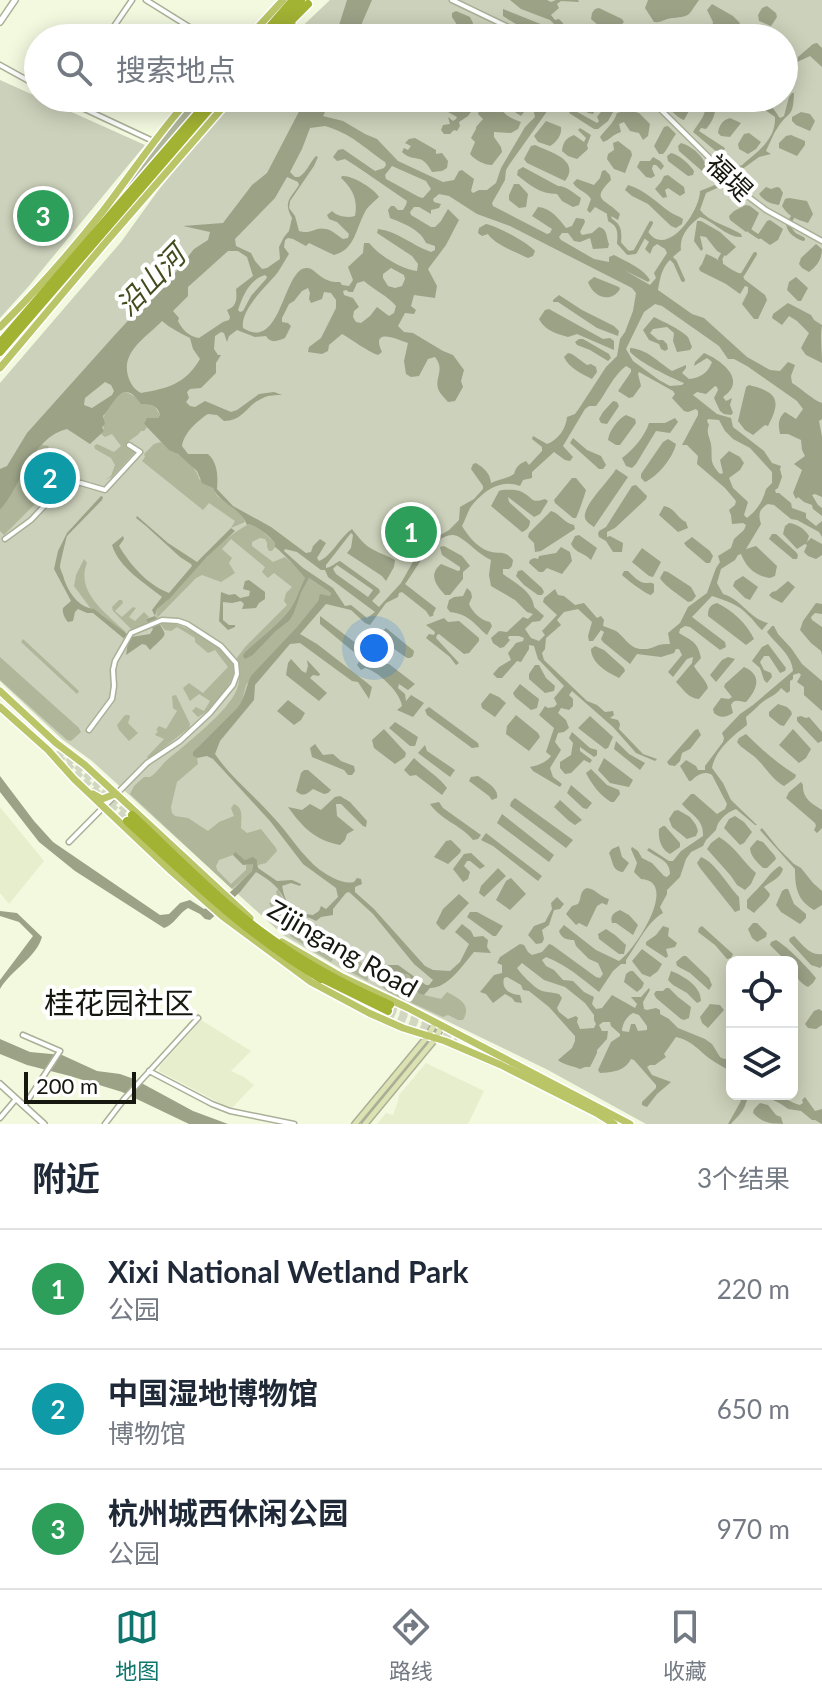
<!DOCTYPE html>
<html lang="zh">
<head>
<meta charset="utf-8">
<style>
	body { margin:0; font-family:Lato,"Noto Sans SC",sans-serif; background:#f2f2f3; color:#1f2937 }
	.controls { position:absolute; right:24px; bottom:24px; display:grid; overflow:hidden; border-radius:12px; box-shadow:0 4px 20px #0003 }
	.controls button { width:72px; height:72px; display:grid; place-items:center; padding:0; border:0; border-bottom:2px solid #e0e1e3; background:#fff; color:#1f2937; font:40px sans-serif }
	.scale { position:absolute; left:24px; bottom:20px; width:112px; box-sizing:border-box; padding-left:8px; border:4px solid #16180f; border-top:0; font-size:22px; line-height:28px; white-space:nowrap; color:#16180f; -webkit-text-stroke:6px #fff; paint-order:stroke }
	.you { position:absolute; left:374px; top:648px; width:28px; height:28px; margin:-20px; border:6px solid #fff; border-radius:50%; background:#1a73e8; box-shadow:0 0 0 12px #1a73e833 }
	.badge { display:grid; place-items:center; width:52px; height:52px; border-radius:50%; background:#0f766e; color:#fff; font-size:26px; font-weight:700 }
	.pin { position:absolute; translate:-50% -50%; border:4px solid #fff; box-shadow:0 2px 8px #0006 }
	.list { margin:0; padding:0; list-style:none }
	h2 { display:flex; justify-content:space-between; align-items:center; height:104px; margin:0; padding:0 32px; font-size:34px }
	h2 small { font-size:26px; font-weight:400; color:#747a83 }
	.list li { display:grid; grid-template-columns:52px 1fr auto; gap:24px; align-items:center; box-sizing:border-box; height:120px; padding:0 32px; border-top:2px solid #e0e1e3 }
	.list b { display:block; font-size:30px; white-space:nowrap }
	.list p { margin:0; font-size:26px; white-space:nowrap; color:#747a83 }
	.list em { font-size:26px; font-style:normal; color:#747a83 }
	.icon { flex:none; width:44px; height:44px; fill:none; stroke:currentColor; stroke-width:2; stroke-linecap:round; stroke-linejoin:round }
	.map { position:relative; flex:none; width:822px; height:1124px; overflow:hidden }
	.search { position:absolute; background:#fff; box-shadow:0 4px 20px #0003; left:24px; right:24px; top:24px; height:88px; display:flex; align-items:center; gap:20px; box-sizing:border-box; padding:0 28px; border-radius:44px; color:#747a83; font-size:30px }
	.sheet { height:464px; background:#fff }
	nav { display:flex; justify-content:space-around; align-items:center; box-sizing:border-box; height:112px; border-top:2px solid #e0e1e3; background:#fff; font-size:22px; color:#747a83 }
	nav a { display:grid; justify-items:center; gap:4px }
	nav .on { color:#0f766e }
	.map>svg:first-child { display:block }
	.built { fill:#e6eecd }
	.green { fill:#ccd1bb; fill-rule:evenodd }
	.forest { fill:#afb69a }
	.water { fill:#9ba286; fill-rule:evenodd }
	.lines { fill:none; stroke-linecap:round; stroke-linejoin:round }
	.canal { stroke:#9ba286; stroke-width:4 }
	.trunk-tunnel { stroke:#d1d7c0; stroke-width:8; stroke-dasharray:8 4; stroke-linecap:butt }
	.minor-casing { stroke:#aab097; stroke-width:7 }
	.tertiary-casing { stroke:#aab097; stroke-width:8 }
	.secondary-casing { stroke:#aab097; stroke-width:8 }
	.primary-casing { stroke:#fff; stroke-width:10 }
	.trunk-casing { stroke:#fff; stroke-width:11 }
	.minor { stroke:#fff; stroke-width:4 }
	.tertiary { stroke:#fff; stroke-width:5 }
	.secondary { stroke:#dce2b2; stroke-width:5 }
	.primary { stroke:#b9c566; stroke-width:7 }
	.trunk { stroke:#a2b233; stroke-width:8 }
	.labels { text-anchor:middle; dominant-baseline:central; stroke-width:8; stroke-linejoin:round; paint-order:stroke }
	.street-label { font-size:26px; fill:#16180f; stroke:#fff }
	.water-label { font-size:28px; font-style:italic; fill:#434c1d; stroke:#fff }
	.quarter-label { font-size:30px; fill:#16180f; stroke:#fff }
</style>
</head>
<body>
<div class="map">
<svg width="822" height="1124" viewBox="0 0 822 1124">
	<rect width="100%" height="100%" fill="#f2f9df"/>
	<!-- built -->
	<path class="built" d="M0,807L44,861L9,904L0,893Z
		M201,1020L251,1051L231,1071L244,1077L254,1085L231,1109L159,1071L160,1066Z
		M426,1063L484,1091L468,1124H377L386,1113L393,1115L398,1101L399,1095Z"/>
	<!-- green -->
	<path class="green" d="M330,0H822V1124H646L548,1070L348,973L283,935L92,761L62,739L0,681V383L121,242L157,192L232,98H784V38H290ZM732,962H792V1094H732Z
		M0,80L145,145L28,287L0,318Z"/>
	<!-- forest -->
	<path class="forest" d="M194,98H203L182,127L118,200L116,199L167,128Z
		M126,392L155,407L160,415L158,418L144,424L147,427L144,431H141C137,437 129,439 126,445L135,452L112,477L105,480L111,476L115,465L111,458L95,449L94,446L97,444L114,452L121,446L112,434L105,437L101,434L104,430C100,416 111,396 126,392Z
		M161,442C172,451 196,463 199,479L213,488L217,496L243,516L245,522L231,528L235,521L209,503L203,510L142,461L145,457L144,454L154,444Z
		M41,445L49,446L28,491L38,501L4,535L0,531V510Z
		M249,524L260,529L275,543V547L272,551H269L267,547V543L265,539L260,538L252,542V546L273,562L285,557L303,573L305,578C299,589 296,603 287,613C275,627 258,640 244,653L253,655L275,632L290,620L294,613L301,593L309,578L331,593L330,596L320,595L318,601L296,628L246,685L242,701L238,707L198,747L193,756L197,758L198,764L177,782L171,807L172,813L175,816L188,818L208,831L219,822L234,816L231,808L234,804C244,808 241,818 241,828L247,833L261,829L276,848L277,851L266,863L258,865L257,860L253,858L245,860L235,853L233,855L219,860L216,866L217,870L231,884L246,870V865L253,863L252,871L232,889L130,794L134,786L144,777C150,777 150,778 155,773C160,769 162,764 167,760C186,744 229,711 237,689C241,679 239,669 236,659L246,646L287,605L284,601L286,593L292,587L274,573L268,578L262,572L265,567L231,539L222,549L232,558L229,563L235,573L221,582L202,575L196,578L156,619L157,609C189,582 211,544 249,524Z
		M84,559L87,563C75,592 107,614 126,632L125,633L101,614L91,609L74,586L76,575Z
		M119,600H122L123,603L115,611L122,617L133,607L136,608L129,617L135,621L144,612L149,617L146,619L150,622L132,630L113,611L112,607Z
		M168,622C187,626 230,647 234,668C235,676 229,684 225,691C219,701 208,712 198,717L192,711L196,707L204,711L210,701L199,694L190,701L183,688L189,683L203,693L228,667L215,650L208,653L195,642V638L177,627L171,631L165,630L160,624Z
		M23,639L79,691L77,694L21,642Z
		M0,657L79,728L81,732L71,741L67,740L0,680Z
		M176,695L190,724L189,728L149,759L147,757L164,739L155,735L158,731L156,730L159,726L166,729L177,711L173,708L172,696Z
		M125,715H129L130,717L128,723L138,733L129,741L119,730L117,725Z
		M278,889L289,911L282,919C269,915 274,912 269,903L278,898L276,892Z
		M301,919C314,923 329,935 327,950L333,959L331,962L290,936L297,921Z
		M351,952C361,961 367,967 368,981L343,968L342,964L345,954Z
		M371,957L383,977L388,971L389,973L387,977L401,973L410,975L420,994L441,999L447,992C460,999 472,1005 463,1020H458L448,1015L443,1017L388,992L377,982Z"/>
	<!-- water -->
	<path class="water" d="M347,0H372L362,23L358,38H335Z
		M510,0H547L551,2L556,0H578L579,2L561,1L557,4L559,8L551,15L555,20L559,19L563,23V29H559L550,20L521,9Z
		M648,0H699C688,15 692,16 673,18C665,18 663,23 654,22L645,8Z
		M712,4L733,16L740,23L731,38H716L711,32L713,22L707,10Z
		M767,6L776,13L777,17L771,26L759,21L758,15L762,8Z
		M599,8L622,19L624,22L613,33L599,26L591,19L592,13L595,9Z
		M503,9L543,25L562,38C541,38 521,28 503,16Z
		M456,11L470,17L473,23L470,30L459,28L452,17V13Z
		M817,43L822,48V67L810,56L797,62L798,57L813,44Z
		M792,93H794C793,119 790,109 778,127C773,134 770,143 766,151L771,154L759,157L734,175L729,170L736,164L741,166C757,152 776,140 775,117L758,105V101C769,100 775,111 780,118L784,116L789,97Z
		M306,98H332L323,116L343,121L365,134L377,139L398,161L443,182L454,180L459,171L462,170L474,179L471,191L473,193L479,190H487L496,183L501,168L525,127L535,117L533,108L537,98H543L541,104L548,110L509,165L506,170L505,180L492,203L493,206L547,234L550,233L552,229L532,216L538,207C551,208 559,219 566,228L572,226L576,218L584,219L585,222L580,232L582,235L592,233L599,227C608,229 606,238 609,244L608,248L593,249L590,238L580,242L574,241L568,233H562L559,237L561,240L594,259L609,262V257L614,255C627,262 643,268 650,280L648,282L624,270L650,285L656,278L654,273L667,253L665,249L657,244L653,247L650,254L645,249L649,242L644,238L645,231L647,230C665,261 700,212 700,191L715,185L722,177L728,183L706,193L700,210C709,222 728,226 741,234L742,237C727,238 715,222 700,217C689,225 679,236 681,250C664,264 662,268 658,290L692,314L704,318L747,357L770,370L780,371L788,362L795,365L791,376L792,383C801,388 814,401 822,403V419L819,421L822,437V497L815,494L812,495L818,505L822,508V516L813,509L812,505L804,502L798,497L796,499L793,493L802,470L794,464L805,456L802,450L801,440L788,434H780C778,425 778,418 785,412L796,419L803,409L797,401L747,366L734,359H728L719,346L662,306L655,304L644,312L626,349L633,361L659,380L670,386L682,385L684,383C668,376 642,364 630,352V348C647,349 658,362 672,371L686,365V368L682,373L689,379C700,378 708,373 712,362L707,358L694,366L695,362L704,353C721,360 748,380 723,397L726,401L732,398L730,405L733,413L731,415L724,414L720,411L714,398L718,390L717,387L715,386L706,394L697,392L693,395L717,414L731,418L733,427L764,451L772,463L781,466L780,469L782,477L778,488L775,490L776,493H779L791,503L792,508L806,513V518L816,526L822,521V537L819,532L797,520L791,519L774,505L768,504C759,509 758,514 761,524L746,549L756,546L777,566L775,576L770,578C755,576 746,567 741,554L738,555L735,560L721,569L717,583L723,594C741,599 750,619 768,623L762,630C756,625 754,620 748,615C738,604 726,601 712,596L692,617L725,642L726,647L720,650L690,627L685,626L680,629L679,633C692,641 698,642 701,658L694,666C698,674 706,679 708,688L699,699C689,699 683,689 676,682L692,663L693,657L687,659L673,677L668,672L682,655L679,649H676L674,653L661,657L637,654L630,664L603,642L601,639L604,632L601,630L593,641H589L588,636L592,622L578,609L564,612L557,620L561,625L546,638L545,649L542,653L544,660L587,701L597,705L605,712L613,711L614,715L610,718L618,720L620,724L619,729L643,754L657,759L655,761L636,753L613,727L572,691L569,695L573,699V706L569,710L561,708L558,713L566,720L569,728L564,732L558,733L555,742L561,750L550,768L553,777L562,784L560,787L533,771L530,767C537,766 547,762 551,756L546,752L554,728L539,715L545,706L548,708L554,707L557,704L554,698L564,686L538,659L534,646L529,645V649L521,662L517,661L502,678H497L493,674L499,667L511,660L508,653L516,643L523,641L524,638L519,636H509L508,638L510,640L504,647L500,648L493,643L491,638L499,631L507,632L523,617L528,619L533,614L527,612L515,600L491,586L489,575L491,560C478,554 471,544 459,537C438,525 415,572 405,584L436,608L433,614L434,615L430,617L426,611L402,592L399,593L398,597L386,603L370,625L365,623L351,610L326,604L300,634L317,644L366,682L372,687L369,699L358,682L352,681L300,643L290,644L255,685L254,700L220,741L215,754C231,778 255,796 274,818C290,835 302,856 320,870C329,876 343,885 354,882L357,878L361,879L362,884L355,887V892L374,909L425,966L433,970L450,971L460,962L469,944L455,932L462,924L471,931L474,937L483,936L488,940L487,947L491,953L474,952C462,966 448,988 430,988L424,995L420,994L415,990V984L409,975L401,973L385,977L388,973L387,972L383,977L371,957L376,954L386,965H398L426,985H429L433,980L414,964L373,914L349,892L346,893L333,909V915L321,917L316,921L310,918L292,914C287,908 286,902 282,895C277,885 266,878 256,872L240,892L210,920L205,919L200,914L188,908C179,913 174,925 164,928L75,871L39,842L0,792V776L34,821L53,842L160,915L169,914L180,903L190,900L204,909C222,903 238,884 252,871L253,864L243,865L233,855L235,852L245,860L253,857L257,860L258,868L277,881L292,880L301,884L300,886L291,883L282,886C286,906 292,913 313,915L319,911L321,906L326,909L338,897L336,888L303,864L270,821L213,759L207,756L197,758L193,756V752L238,707C245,698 246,686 251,676L296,628L318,601L320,594L330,596L331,593L309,578L301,593L294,613L290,620L275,632L253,655L245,659L243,656L244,653C258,640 275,627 287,613C296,603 299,589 305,578C302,573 280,550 275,547V543C268,535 260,528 249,524L247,525C242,509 220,504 213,488L202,483L197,471L178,454L169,450L144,424L147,418H158L160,415C158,405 150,404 141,404C123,377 115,402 103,416L105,424L102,427L104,431L90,444L67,429C32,437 22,485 0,510V469L7,466L27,433L113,337L147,300L164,287L194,249L208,240L210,232L183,226L223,223L252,185L267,173ZM325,126C352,134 363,147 385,162L386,165L384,168L375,171L343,149L338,150L333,157L337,161L345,159L356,166L407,201L406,205L403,210H398L394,206H391L388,210L390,218C403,223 421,230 426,243L435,246V250L431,252C413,246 397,231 378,229L377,233L412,256L418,264L417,271C401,269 380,256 369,243H364L363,253L348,267L353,280L349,286L342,285L340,282C320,283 316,268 307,268C283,267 282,353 243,328C240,309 267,286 278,272C282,266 285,260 289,254L284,247L285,240L288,238L293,239L306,246L309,243L334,255C355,250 356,228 365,212C368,206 374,202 379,197C375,189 352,175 342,176L341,178C353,189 358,200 355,216C348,218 338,217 332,211L327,215L329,219L337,222L349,234L348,238L343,239C338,236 332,230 326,229C315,226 312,235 299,231L295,216L289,208L290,201L314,166L318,157L316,156C309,163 308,171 299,177H295L290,172L302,149L310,128ZM392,166L426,181L431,189L423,198L419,197L386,179L385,175ZM287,177L298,182L299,185C290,199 283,202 292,218L289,231L284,237L279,247L280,259L267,268L262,269L255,261L251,253L236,246L235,239L275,198ZM439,194L449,196L477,214L510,226L632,288L636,293L633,311L625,332L620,339L617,356L606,367L580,407L575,414L567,417C566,429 558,440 547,444L533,436L532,439L542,447V451L529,465L526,461C519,464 516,467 514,474C507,479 499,479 491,483C490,473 484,468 476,463L473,464L471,469L483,486V489L474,499L460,507L459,520L449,530L422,546L401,583L379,607L372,601L380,592L379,589L340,561C335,563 332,567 326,568V565L351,533L353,535L351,548L347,553L382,576L386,581L394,567L395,560C388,556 381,554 374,550C365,546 358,537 352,529C339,538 331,557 319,561L317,558L326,543L320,539L313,546L311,552L306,553L271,527L233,506L217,489C218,477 218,463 208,454H188L182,446C184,433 197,421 208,414L217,415L224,421C244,421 246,405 263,398C268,395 276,395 282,395L274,392L259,394L237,410L231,412L205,401L195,407L190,406L186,402L189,398L187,392L190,389L201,388L216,373V363L221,355H218L214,349L215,336L221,332L224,333L227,342L229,336L237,330L255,337L266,336C271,344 277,341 285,338L291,326L288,323L282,322V318L289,304L294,301L302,291L308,288L310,293L309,299L311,303L322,299L324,292L331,293L336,300V308L321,338L309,347L308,352L322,354L328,351L329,345L342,334C353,340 368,352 378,355L382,352C370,326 398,340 408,343L404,361L406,374L411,377L419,376L428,359L435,357C446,371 433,378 439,391C441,395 445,398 448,402L455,401L463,387L461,381L464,370L453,355L443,351L413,333L404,332L398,326L405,313L414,314L416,310L411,306L414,295L435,298L437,286L428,269L446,245L459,220L448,209L441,221L435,227H431L411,215L410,212L414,207H419L431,214V210L439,208L441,204L434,202L433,199ZM228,251H238L247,257L253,276L236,289C237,299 237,306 227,310L230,317L229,320L223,322L199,338C189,337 182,329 178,321L179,318L173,311L188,296V287ZM391,268L404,275L405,279L402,286L395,288L388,286L383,278V274ZM265,275L267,277L266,279L251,296L243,311L240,312L238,310C243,296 249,280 265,275ZM364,281C374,290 388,296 396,306L394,313L389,316L377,307L370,316L361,323L356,322L353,317L354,311L359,307L353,298L344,295L343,291L346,290L349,292H353L357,283ZM162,321C170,328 180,333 190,338L193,349L200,359C185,384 169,388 141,393C135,390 132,386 129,379C119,352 146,338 162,321ZM626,366L631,369V372L618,391L629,398L633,397L641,386L638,374L639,372L673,391L675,394L672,398L684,411L688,412L696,409L698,411V415L682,445H687L698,456L697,464L725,488L736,501L735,505L729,510L731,515L732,524L743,523L746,525L744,530L734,539L731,548L718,556L720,562L716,568L707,593L688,607L680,623L668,633L670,644C656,643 655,649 644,649C630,650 626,638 616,631C612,629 608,628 603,626L604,620L601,616L597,618L584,603L575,605L564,596L558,595L555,589L544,598L543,602L557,615L542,631L545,635L539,641L531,638L525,629L532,622L540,621L544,616L534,607C533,592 515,583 503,574V569H509L512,566L513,560C504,549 500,555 488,551C477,547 468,536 462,526C465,520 467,514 470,508C482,492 500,478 520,486L523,480L532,478V472L554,452L565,460L570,461L573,457L563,446L585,409L589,406H596C607,392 612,377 626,366ZM105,382L111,385L114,391L112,395L92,408L84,405L85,398ZM708,419L719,420L725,431L733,439L750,448L772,472V483L766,489C763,501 757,510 747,518L744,515L748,502L733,488L729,478L740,470L744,463L740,457L729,451L720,460L723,473L720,474C708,461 713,459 711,444C709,435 706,433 709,425L707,421ZM285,549L297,552L321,570H325L328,577L375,612L367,618L351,605L345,606L333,588L303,568L284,551ZM337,565L373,590L368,597L336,574L333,569Z
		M438,98H468L470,106L473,109L468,116L459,122L460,126L457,131L454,130L450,134H444L441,130L443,125L450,124L448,117L453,121L456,119L457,117L439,107H433Z
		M490,98C505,98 516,98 524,112L521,116L504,105L500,106C503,115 512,119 521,122L518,129L511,133L494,132V137L501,147L502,152L492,165C484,165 475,160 470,154L475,142L471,138L476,129V127L483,119L478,114L480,107Z
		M574,98H597L600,102L593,114L588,113L573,103Z
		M667,98C677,98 685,100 695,100L684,120C679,119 669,109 666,104Z
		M705,98H711C719,108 714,120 706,129L701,128L699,131L725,148L723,152L718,153L693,132C700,120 708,115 704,101Z
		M608,103H612L616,107L608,121L598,129H594L569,113L572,109L597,123L599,121L597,117Z
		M628,110L639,113L650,124L648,136L643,140L639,133L630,131L624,122L619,124L621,132C613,134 610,140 603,142L600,137C606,129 614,123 617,113Z
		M801,112L810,114L815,121L810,131L796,125L792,121V117Z
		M730,118L741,123L730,137L721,136L718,133C719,126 722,120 730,118Z
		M546,121L561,127C562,135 557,142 550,146L538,142L534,136Z
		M668,126L676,134C671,140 668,149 663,154H659L654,146L664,127Z
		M580,128L591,135L587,145L588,149L577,159L568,156L562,151C563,142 566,138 574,135L584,142L586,138L578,130Z
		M749,133L761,142L756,149L748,154L739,149L738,144L744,134Z
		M791,135L805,141V145L797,156L779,148V143L786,136Z
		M415,138L436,150V154L442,153L448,161L447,168L442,171L432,172C421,151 415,164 402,152L404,148L408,150L411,146L405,143L409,139Z
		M618,141L631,151L632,155L625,173L614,169L607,159L608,154L614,150L613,143Z
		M681,143C692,146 706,158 707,170L702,171L679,151L678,146Z
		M535,145C550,152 581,160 565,181L527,163L524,159L531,146Z
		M671,153C680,155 689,164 694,171L693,175L688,176L668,161L667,156Z
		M653,157L660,161L664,166L661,170L656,165H653L652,169L655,176L651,178L646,177L637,167L640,161H650Z
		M523,167L558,186C567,186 573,193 581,198L579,205L573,207L562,201L557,194C540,194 530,185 517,175L518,170Z
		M605,170L610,175L611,180C590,201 605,198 620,214L618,220L595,207L590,213L587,210L591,199C586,191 578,191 573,183L577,179L594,185L600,178L602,171Z
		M668,175L684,187L685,193L680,196L668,188L665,190L667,197L663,198L655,189L661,182L664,176Z
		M514,184H519L528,194L526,207L519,208L509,200V195Z
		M628,185C644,189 657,203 670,212C674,215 679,216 683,219L682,224L676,228L671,226L648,204L632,196L625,190Z
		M766,187L771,189L777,187L780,188L783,193L779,205C771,204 764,201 759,194Z
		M789,198L807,201L813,214L808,223C796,219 789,217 782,206L785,199Z
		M746,205L750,206L759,213L751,230L746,232L730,220L729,216L734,211Z
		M770,220L783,229L778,240L770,245L757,236L767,221Z
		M697,221H701L720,232L736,247L726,256L717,251L706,237L700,236L703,249L701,251L694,241Z
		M486,224C497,226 529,243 535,251L533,256L528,258C517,253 494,244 488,234L482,236L478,233L479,228Z
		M816,244L822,249C822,259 817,266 809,272L802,268L799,264L801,258Z
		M706,254C720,258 729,272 743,274L744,279L765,295L767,300L758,319H754L742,304L748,292V287L745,286L740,294L726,284L700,271L699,268L702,264Z
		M594,277L619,287L620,289C611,304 593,297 588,282Z
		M796,277L808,288L801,301H798L787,290L789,282Z
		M559,295L582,310L614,326L619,331L618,336L597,328L558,302H553V300Z
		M788,303L811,315L814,320L822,325C820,336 822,351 822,363L806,355L801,348L809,333L797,321L789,316L782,325L772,318L773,314Z
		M549,309L603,339L610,338L614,341V350L577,334L568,337C557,334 544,330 539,319L545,310Z
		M654,317C666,323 678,328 688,337L692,347L690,350L677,352L673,341L674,333L667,327L653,329L650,333L658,340H663L667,344L668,349L665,351L661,349L659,344L649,340L643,330Z
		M579,339H583L609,354L611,358L608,361L590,350L577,345L575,342Z
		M568,353L572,354L587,365L591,364L596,367L597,372L592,379C582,374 569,368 564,357Z
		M749,385C777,392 782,400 768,426L765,425L753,435L745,430L738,421L746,387Z
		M613,401L617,402L619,406L607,424L601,423L599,419L603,412Z
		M626,415L635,419L636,423L620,445H616L608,440C609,431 618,419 626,415Z
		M675,418L678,422L670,433L656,431L636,464L632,468L626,466L622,458C633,450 645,436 649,423H665Z
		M573,438L587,450L601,456L606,465L603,469H599L570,443Z
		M668,439L676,444C673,458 657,477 645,482L641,478V474L663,442Z
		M616,469L628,477L594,527C591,525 586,522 585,518C582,506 610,480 616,469Z
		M572,478H576L586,490C583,500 580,509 576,518H573L555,503L554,500Z
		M636,485L647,496L646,499L615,528L607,532V537L610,536L623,543L622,552H613L606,541L599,537L598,534L599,531L606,527L632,486Z
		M502,490C508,490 516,489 522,492C534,498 530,504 545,499L548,501L540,514L534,517L508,497L509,502L530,521C530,527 527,530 522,532L491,506L499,491Z
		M101,496L103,497L102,500L67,536C66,539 60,564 60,567C60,569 64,577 64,579C69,593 78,607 94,609L131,637L150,634L153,629L146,619L155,616L152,610L162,597C145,583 119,568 112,545L123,536L124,539L119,546C131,566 148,585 169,593L192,566L191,564L180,557L146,526L136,518L137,516L168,543L197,562L231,528L235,531L207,557L170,598L157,609L155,616C166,638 171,630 150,650L146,645L142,644L126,655L128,642L93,613H87L78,609L75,612L73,621L68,622C65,619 62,613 63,608L71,601L54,569L58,551L67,533Z
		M664,506C675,508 677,518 686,522L688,528L678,532L659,515Z
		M551,511C561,514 562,522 574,525L575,529L541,551L535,552L534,543L528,537L529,533Z
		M789,523C797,524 805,529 809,536L807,542L811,538L822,544V555L816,559L808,556L804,552L807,545L805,544L797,549L783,534L785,526Z
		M772,534H776L796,552L798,555L797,559H793L769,539Z
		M579,535L597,548L591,560C585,553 575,553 571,544L575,536Z
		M692,537L710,551L713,556L710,563H706L686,546L684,543Z
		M444,546L462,556L470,566L463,572V579L450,595H445C436,585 428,575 441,564L458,571L460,570V567L442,555L440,547Z
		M561,547L570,552L572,561L562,574L547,568L543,572H539L529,563L530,560L534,558L538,559L539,556L556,553Z
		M642,548L661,562L653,577L649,576L632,562Z
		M522,570L542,588L544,592L542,595H538L524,585L516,576L518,571Z
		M624,571H628C632,575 639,583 646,583C649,583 651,582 654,584V592L651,595C646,594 627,580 622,575Z
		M664,571L668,572L691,587L696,596L692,601L688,602C681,596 663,585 660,578Z
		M743,576L758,587L750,600L745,598L733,586L735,581Z
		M249,580L265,592V599L259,603L256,608L242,609L244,604L241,601L232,603L223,602V620L229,625H235V627L228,630L219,621L221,592L229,595L235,594L240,598L249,596L250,591L243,589L245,581Z
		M788,581L795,587L782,603L772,598L769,595L772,592L776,591Z
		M467,588L471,592L472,597L469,604C472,612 482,621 490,622L492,626L487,635C472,622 470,615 450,612L447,608L449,600L454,597L463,596Z
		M717,603C732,610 747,624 754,639L746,645L708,616C708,608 710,605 717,603Z
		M816,603L822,604V614L815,613L811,617L812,620L822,627V655L821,651L811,643L800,630L803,621Z
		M320,616L369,653H374V650L369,647L372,644L381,653L376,659L380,664H389L415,684L408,690L399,684L398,688L405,694L406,701L411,695L424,703L413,717L397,710L402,706C400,692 378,671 365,668L361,670L357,665L361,658L320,624Z
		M444,618L448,622L459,621L479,638V641L469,653L464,654L439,634L437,635L436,638L459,663L456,665L450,657L426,638L429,634L434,635L435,632L426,625Z
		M772,626H774L778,634L791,648L802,664L822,681V711L804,695V687L797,682L801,675L799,673L793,675V679L790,681V691L787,693L781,688C776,696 768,697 760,704C756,708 751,713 746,717L747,725C733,736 715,750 712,768L723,783L731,800L757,825H755L736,809C727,812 717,821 716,830L706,840L703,846L691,852L686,859L680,877L667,890V894L660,907L663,913C647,922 637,945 626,960V964H621L613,971L599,992C581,978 567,965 546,957L542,960L546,966L554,970L563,980L573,981L584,992L594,997L592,1004L596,1009L602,1008L612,995L635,1008L637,1004L631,997H641L649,988L650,990L643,1002L644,1009L647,1010L656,1008L660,1010V1014L669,1019L678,1028L705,1039L712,1044L720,1057L724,1059L732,1057V1074C723,1065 714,1063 705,1055C695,1046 689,1040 676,1037L664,1054L666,1057L655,1065H650L647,1067L652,1075L671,1082L657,1094L647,1107L642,1105V1102L656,1088V1085L634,1060L631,1059C624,1072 612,1072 600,1073L598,1070L611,1042L620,1036V1034L611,1026L610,1022H603L599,1025L602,1031H608L607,1039L597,1050V1053L590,1067H585L580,1069C574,1066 563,1065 558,1060L572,1048L575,1041V1036L549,1007L529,991L523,990L521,985L507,977L504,978C501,989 510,995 520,995L522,1003L515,1002L512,998L505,994L493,1003L486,994L480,992L494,975L502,973V965L497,963L500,957L520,944L524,945L528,952L532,955L542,952L549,944L552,945L596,977L600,978L603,974L598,963L589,959L576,946L574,940C567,940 561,938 559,931L564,925L596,950L619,961C635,950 680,881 641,879L634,872L637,863L631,849L632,847L638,851L642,858L652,863L664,876L667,877L670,874C670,860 657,858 647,850L649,848L669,861H673L681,851L703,836C704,819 691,815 682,804L691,794H694L717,814L725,809L727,804L712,775C704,770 697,775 691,781H689L680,766L686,760L696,766L698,770H705V766L723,742L724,738L722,733L740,714L753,705L793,671C792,655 776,644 767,632ZM522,963L544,980L565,987L585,1003L594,1015V1020L596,1024L594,1028L580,1029L577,1022L578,1018L576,1016L568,1019L559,1012L557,1008L562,998L559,994C553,992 544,993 538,989C533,986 521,974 517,968ZM633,1013L639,1015L647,1026V1030L638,1031L635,1024H631L629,1032L622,1031C622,1024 627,1016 633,1013Z
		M386,628L414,651L413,656L410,658H407L377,637Z
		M768,644L786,668L785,671L780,673L769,656H764L760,662L764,670L771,673L772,677L767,683L764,680L760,668L752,661L762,647Z
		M595,646L604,650L624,668L625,671L619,678C607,672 591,663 591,649Z
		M728,657L735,659L716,682L710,675L722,660Z
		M291,659L302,671L306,673L308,666L307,660L320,674L319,676L313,675L310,678L327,693L319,701L286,675L288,663Z
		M535,665H539L546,678L555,686L554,691L545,693L529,679V674Z
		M744,667C763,675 757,690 746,702C739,702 735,698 731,705L733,713C726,717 721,719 714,713L713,709L721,698L729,699L732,697L724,687L725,684Z
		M520,684L539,699L537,708L531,710L515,697L513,693Z
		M490,693L499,697L506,703L495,717L482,708L481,704Z
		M288,700L305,713L301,720L294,725L277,711Z
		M778,704L787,707L791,711L792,714L784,726L780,725L769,716V712Z
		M429,707L478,743L479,747L472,748L427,715L425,710Z
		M516,715L538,733L540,737L529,751L506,734L507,726Z
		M590,716L613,737L608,748L605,749L578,728Z
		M801,716L806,718L809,717L822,732V741L818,743L797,721V717Z
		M395,722L418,737L415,746H410L389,728Z
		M384,729L406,753L405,757L395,764L374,748L372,740Z
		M698,729L701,735L690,749L682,753L680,761L675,766L669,765L667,762L695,730Z
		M793,729L811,749L806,758L799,763L779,745Z
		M572,732L590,748L597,750V755L594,757L580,747V751L592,760L590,763L584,760L571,773L565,774L560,768V762L571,755L573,743L569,738Z
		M746,734C761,749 778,764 796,775L795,778L784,786C773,780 766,768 757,759C750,752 742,749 737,742L739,738Z
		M616,741L629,754L645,763L640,770L614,749Z
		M315,744L323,755L333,754L341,761L354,766L355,771L352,775H348L344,770L312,757L310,748Z
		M425,745L427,751L455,770L450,777L418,753Z
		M414,758C424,768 439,777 447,788L442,795L416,775L410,776L404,770Z
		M604,758L633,780L629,787L610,783L598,770Z
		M591,769L607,785L619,790L620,794L614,802H611C600,795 592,785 586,773Z
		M304,770H308L331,790L328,793L324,794L313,789C306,795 303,797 296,791L301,773Z
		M478,776C486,782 499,788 497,798L492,800L489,796L469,781L471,777Z
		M801,782L803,785C802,798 812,804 822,810V828L817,833L814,830L816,826L815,823L786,798L789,792Z
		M571,785L592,803L587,809L583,808L567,793Z
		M340,796L350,802L367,821L366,827L363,826L341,804H336L337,816L354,830L347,834L345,840L340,845C315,840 303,828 288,807L302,810L310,804L321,810L335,797Z
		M515,798L573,840L566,848L510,806L511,802Z
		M560,800L582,820L575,825L569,821L554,807Z
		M439,802L443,808L481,835L478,839L473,840C461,825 441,820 430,804Z
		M678,810L690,817L696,825L698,831L696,836L687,839L672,827L669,819L674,811Z
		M502,814L554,855L549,862L497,823Z
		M735,816L744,822L752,832L744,843L740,845L724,828L729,819Z
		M663,826H665L680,843V847L670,854C661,849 658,839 659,829Z
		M762,828L778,848L794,864L801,868L813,883L822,891V905L814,910C797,900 795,887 795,869L760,830Z
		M486,833L542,876L538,881L493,846L481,840Z
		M719,837C735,846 743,862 756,873L751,884L745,890L737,885L731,876L707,849L711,843Z
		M451,840L461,850L460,853L448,864L434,857L446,841Z
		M757,840L763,842L775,856L776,859L767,868H763C758,863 750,856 750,848Z
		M619,846L622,857L629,863L623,872C612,871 613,861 609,853L612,849Z
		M471,853L485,866L480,869L470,861H467L464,866L470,872L468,879L463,882L453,869L464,854Z
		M701,857C715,862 728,886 739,897L740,910L735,912L700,868L697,863Z
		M780,866L783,869C780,879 771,881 764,887L770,894C769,900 759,907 754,913L747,908V900C751,895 757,890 761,885C768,878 771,871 780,866Z
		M498,868L506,876L484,897L479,893L481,886Z
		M511,878L526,894L510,910L496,900L506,881Z
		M587,888C596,889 600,897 609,899L607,905L602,903L597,906L587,927L579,923L576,925L566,914L572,906L578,904C582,898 579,891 587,888Z
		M785,889H788L794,904L806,914V918L800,924L781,912L776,905L782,891Z
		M459,894L469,903L444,930L441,929L436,923L443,909Z
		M557,897L564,904L560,909L554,910L549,925L542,930L544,939L542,943L536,944L528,935L534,926L545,922L552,909L551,903Z
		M620,910L629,915L638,925L633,935L616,923H612C610,916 613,913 620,910Z
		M0,911L17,913L42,937C36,958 11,970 0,989V980L33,936L19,922L0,916Z
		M470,912H477L503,926L496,936H493L467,917Z
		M753,923H757L767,933L766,937L757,942L752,938L748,929Z
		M663,926L669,928L668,936L677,943L675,947L666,949L668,956L666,958L646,945V942L656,935Z
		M702,926L733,954L731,958L727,959L715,945L698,932L699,928Z
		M606,929L615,935L626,945L624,954H619L599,939L598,934Z
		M794,936C802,944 810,956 822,954V966L820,968L811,965L789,941L790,938Z
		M776,940C787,946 808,968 816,978L813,983L808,987C799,983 792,972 792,962H787L770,945L771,942Z
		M642,949L662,964L658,971L650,977L642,974L632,961Z
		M683,956H686L709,978L712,985L709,990L690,973L677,966L676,962Z
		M630,971H633L644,983L642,988L637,992L624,982L626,974Z
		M671,971C684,976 701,986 701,1001L697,1003L687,993L673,985L668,980Z
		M666,988H669L678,997L691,1007L689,1018L684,1020L681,1019L656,998L654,994L656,991H663Z
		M710,1004L720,1005L724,1010L708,1028L702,1023L700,1017Z
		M819,1009L822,1011V1025L816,1029L808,1028L805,1024L814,1011Z
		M0,1039L30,1052L62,1055L97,1071L120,1074L134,1079L193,1111L228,1124H189L122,1092L70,1076L27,1065L0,1054Z
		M736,1094C749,1094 764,1092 776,1094C785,1096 790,1103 800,1105L803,1103L802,1100L805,1097L815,1111L822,1109V1124L815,1120H812L801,1111L788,1109C782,1103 759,1092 751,1097C745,1100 747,1103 744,1108C741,1114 735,1119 731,1124H728L741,1101Z
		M760,1103L768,1105L776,1115L781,1117L783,1124C770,1124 763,1123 753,1113L754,1109Z"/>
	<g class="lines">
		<!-- canal -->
		<path class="canal" d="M609,215L610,220C620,225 620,233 619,243L628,253L635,252L651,223
			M792,218L788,224C790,233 796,236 803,239
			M750,231L759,237
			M671,258L675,262L683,280
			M721,262L720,259L723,254
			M743,274L755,254"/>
		<!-- trunk-tunnel -->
		<path class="trunk-tunnel" d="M59,749L132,815
			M57,756L127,821
			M390,1005L438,1027
			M388,1011L456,1042"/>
		<defs>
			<path id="minor" d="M146,0L207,38
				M452,0L531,38
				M106,38L132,0
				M0,65L38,86
				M61,98L153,141
				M649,98L750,198L766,210L822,241
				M5,539L31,520L66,483H81L105,490L140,452L129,445
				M69,842L147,763L180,741L210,713L233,685L237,674L236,663L221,646L187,624L178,621L162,620L131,633L115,661L113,670L114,686L112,699L89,730
				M23,1035L60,1051L24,1106
				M149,1071L212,1104L230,1111L294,1124
				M0,1118L16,1099
				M105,1124L125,1098L198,1018"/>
			<path id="tertiary" d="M0,22L15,0
				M0,1084L44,1124"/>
			<path id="secondary" d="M355,1124L428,1036L435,1023
				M365,1124L436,1038L441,1027"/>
			<path id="primary" d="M248,38L283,0
				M281,38L292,24
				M0,327C36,291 71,252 103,211C132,173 158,133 190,98
				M0,368L106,242L231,98
				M0,691L56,743L85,765L250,918
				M0,707L48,750L74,779L171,871L222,916L311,982L369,1013L403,1028L445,1041L501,1065L598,1114L614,1124
				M93,794L102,799L115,794
				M282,942L342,977L408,1008L630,1124"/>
			<path id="trunk" d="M284,28L308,4
				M260,38L293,0
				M269,38L301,0
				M0,343L211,98
				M0,352L219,98
				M132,815C176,856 218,900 266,935C305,964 347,986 390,1005
				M127,821C191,880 246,934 321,979
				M317,976L388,1011"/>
		</defs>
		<!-- minor casing -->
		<use href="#minor" class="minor-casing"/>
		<!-- tertiary casing -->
		<use href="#tertiary" class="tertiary-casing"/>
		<!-- secondary casing -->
		<use href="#secondary" class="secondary-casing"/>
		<!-- primary casing -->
		<use href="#primary" class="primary-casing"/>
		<!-- trunk casing -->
		<use href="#trunk" class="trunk-casing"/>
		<!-- minor -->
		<use href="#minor" class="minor"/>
		<!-- tertiary -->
		<use href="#tertiary" class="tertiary"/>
		<!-- secondary -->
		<use href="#secondary" class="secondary"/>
		<!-- primary -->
		<use href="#primary" class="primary"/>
		<!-- trunk -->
		<use href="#trunk" class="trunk"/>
	</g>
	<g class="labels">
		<!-- street labels -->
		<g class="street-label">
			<text transform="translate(730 177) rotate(44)">福堤</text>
			<text transform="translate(343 948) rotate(30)">Zijingang Road</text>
		</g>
		<!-- water labels -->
		<g class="water-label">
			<text transform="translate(150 280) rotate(-46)">沿山河</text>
		</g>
		<!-- quarter labels -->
		<g class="quarter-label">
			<text x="119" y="1002">桂花园社区</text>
		</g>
	</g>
</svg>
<div class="controls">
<button><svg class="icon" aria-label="locate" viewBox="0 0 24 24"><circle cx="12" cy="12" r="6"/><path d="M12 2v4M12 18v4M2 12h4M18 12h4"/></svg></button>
<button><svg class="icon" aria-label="layers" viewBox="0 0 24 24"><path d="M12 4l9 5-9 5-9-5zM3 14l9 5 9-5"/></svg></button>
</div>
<div class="scale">200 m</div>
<div class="you"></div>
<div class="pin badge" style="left:411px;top:532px;background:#2e9e5b">1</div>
<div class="pin badge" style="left:50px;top:478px;background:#0f9aa8">2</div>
<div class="pin badge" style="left:43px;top:216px;background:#2e9e5b">3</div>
<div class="search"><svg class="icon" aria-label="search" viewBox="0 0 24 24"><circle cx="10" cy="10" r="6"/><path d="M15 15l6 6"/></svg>搜索地点</div>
</div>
<section class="sheet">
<h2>附近<small>3个结果</small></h2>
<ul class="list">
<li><span class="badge" style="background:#2e9e5b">1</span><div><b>Xixi National Wetland Park</b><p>公园</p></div><em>220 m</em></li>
<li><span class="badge" style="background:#0f9aa8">2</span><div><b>中国湿地博物馆</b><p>博物馆</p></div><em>650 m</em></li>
<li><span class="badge" style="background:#2e9e5b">3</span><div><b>杭州城西休闲公园</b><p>公园</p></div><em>970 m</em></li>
</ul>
</section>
<nav>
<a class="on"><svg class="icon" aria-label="map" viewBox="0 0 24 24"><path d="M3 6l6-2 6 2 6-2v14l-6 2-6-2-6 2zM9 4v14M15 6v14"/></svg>地图</a>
<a><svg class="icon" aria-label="directions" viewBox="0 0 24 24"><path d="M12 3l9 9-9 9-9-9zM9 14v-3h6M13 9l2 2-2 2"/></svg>路线</a>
<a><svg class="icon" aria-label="saved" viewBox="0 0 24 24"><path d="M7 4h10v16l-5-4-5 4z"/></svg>收藏</a>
</nav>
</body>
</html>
